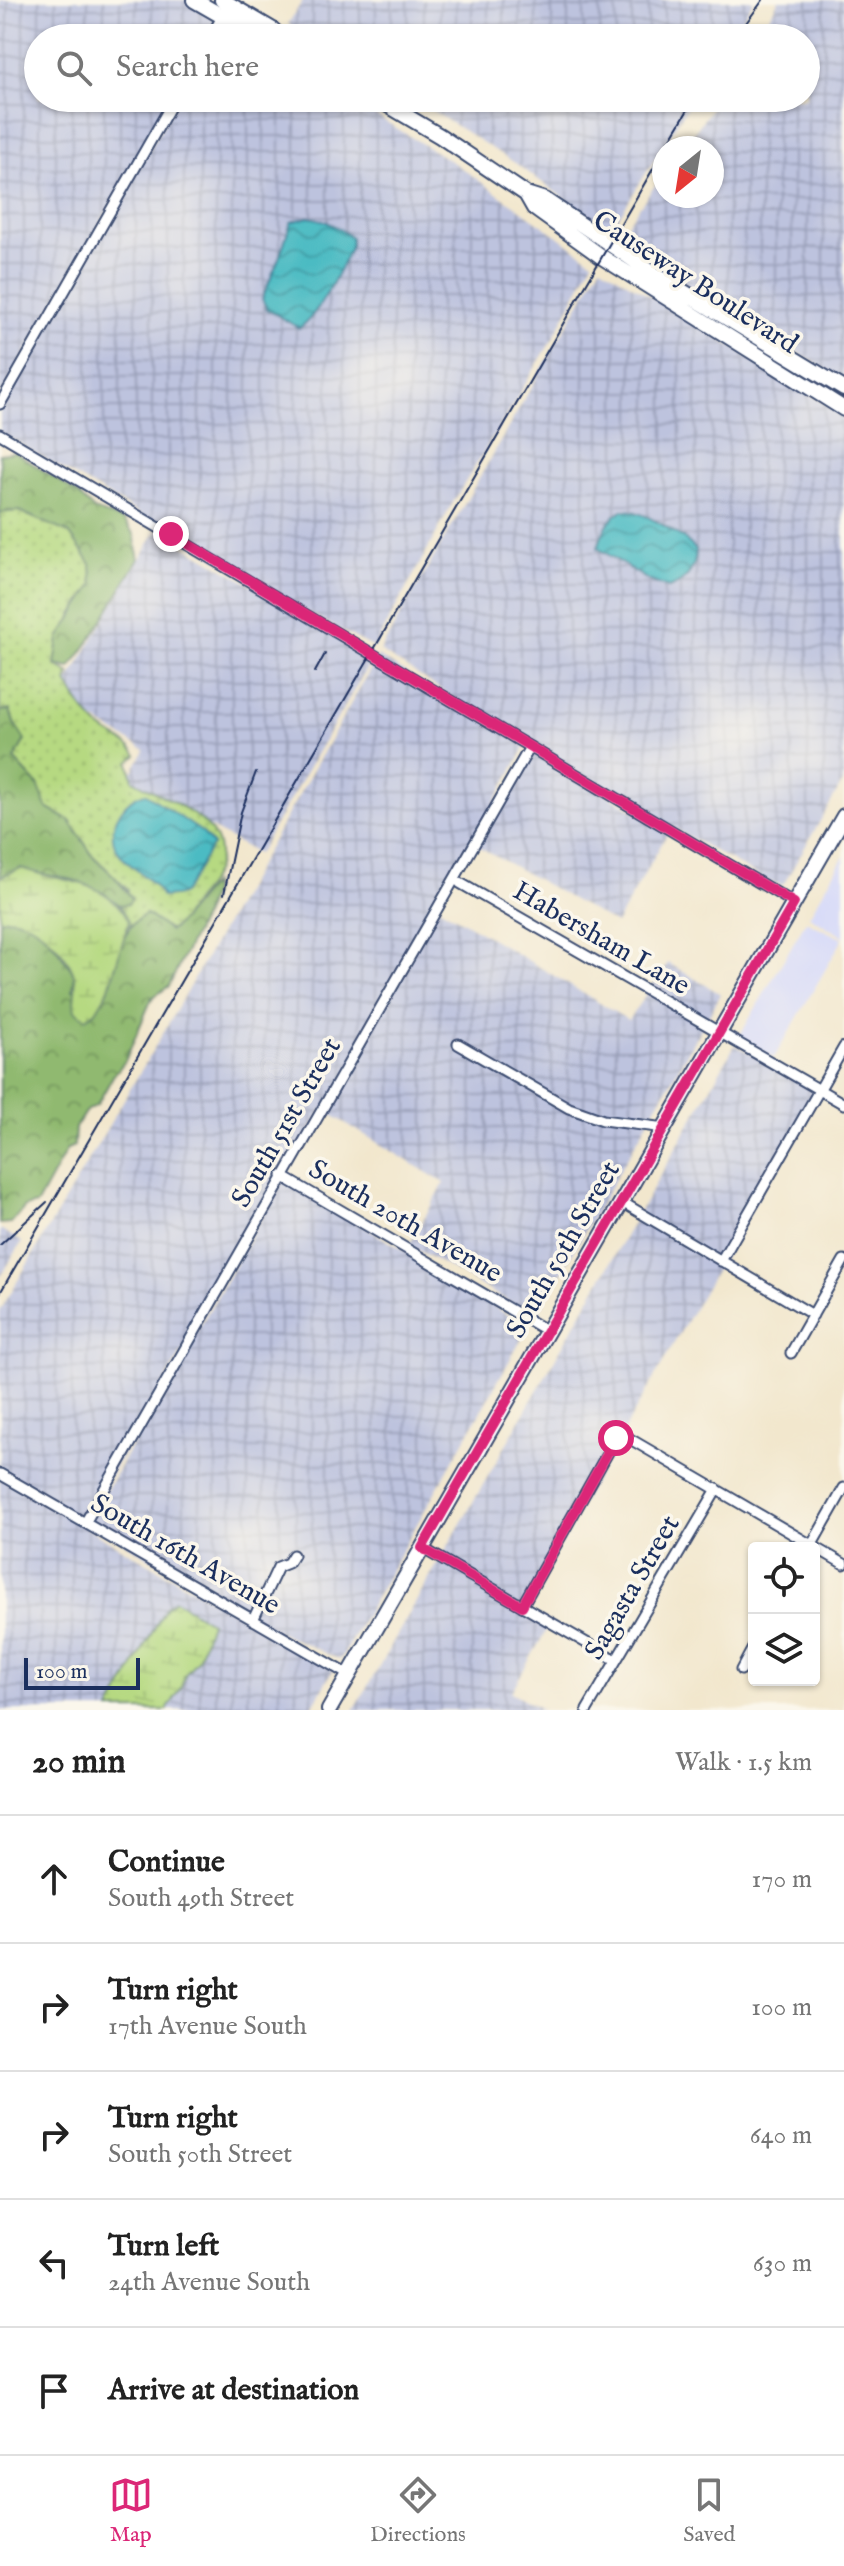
<!DOCTYPE html>
<html lang="en">
<head>
<meta charset="utf-8">
<style>
	body { margin:0; font-family:"IM FELL English",serif; background:#f6f6f6; color:#222 }
	.controls { position:absolute; right:24px; bottom:24px; display:grid; overflow:hidden; border-radius:8px; box-shadow:0 2px 6px #0004 }
	.controls button { width:72px; height:72px; display:grid; place-items:center; padding:0; border:0; border-bottom:2px solid #e0e0e0; background:#fff; color:#222; font:40px sans-serif }
	.compass { position:absolute; left:652px; top:136px; width:72px; height:72px; border-radius:50%; background:#fff; box-shadow:0 2px 6px #0004; rotate:210deg }
	.scale { position:absolute; left:24px; bottom:20px; width:116px; box-sizing:border-box; padding-left:8px; border:4px solid #1b2f5e; border-top:0; font-size:22px; line-height:28px; white-space:nowrap; color:#1b2f5e; -webkit-text-stroke:6px #fbf7ec; paint-order:stroke }
	.stop { position:absolute; width:24px; height:24px; margin:-18px; border:6px solid #db2777; border-radius:50%; background:#fff }
	.stop.end { background:#db2777; border-color:#fff; box-shadow:0 2px 8px #0008 }
	.list { margin:0; padding:0; list-style:none }
	h2 { display:flex; justify-content:space-between; align-items:center; height:104px; margin:0; padding:0 32px; font-size:34px }
	h2 small { font-size:26px; font-weight:400; color:#767676 }
	.list li { display:grid; grid-template-columns:52px 1fr auto; gap:24px; align-items:center; box-sizing:border-box; height:128px; padding:0 32px; border-top:2px solid #e0e0e0 }
	.list b { display:block; font-size:30px; white-space:nowrap }
	.list p { margin:0; font-size:26px; white-space:nowrap; color:#767676 }
	.list em { font-size:26px; font-style:normal; color:#767676 }
	.icon { flex:none; width:44px; height:44px; fill:none; stroke:currentColor; stroke-width:2; stroke-linecap:round; stroke-linejoin:round }
	.map { position:relative; flex:none; width:844px; height:1710px; overflow:hidden }
	.search { position:absolute; background:#fff; box-shadow:0 2px 6px #0004; left:24px; right:24px; top:24px; height:88px; display:flex; align-items:center; gap:20px; box-sizing:border-box; padding:0 28px; border-radius:44px; color:#767676; font-size:30px }
	.sheet { height:744px; background:#fff }
	nav { display:flex; justify-content:space-around; align-items:center; box-sizing:border-box; height:112px; border-top:2px solid #e0e0e0; background:#fff; font-size:22px; color:#767676 }
	nav a { display:grid; justify-items:center; gap:4px }
	nav .on { color:#db2777 }
	.map>svg:first-child { display:block }
	.built { fill:#d4d8f9 }
	.industrial { fill:url(#industrial-grid) }
	.grass { fill:url(#grass-dots); stroke:#688470; stroke-width:2 }
	.forest { fill:url(#forest-crowns); stroke:#567466; stroke-width:2 }
	.wetland { fill:url(#wetland-marsh); stroke:#688470; stroke-width:2 }
	.water { fill:url(#water-waves); stroke:#347590; stroke-width:2 }
	.lines { fill:none; stroke-linecap:round; stroke-linejoin:round }
	.minor-casing { stroke:#3b4b6f; stroke-width:13 }
	.secondary-casing { stroke:#3b4b6f; stroke-width:18 }
	.primary-casing { stroke:#3b4b6f; stroke-width:18 }
	.minor { stroke:#fff; stroke-width:9 }
	.secondary { stroke:#fff; stroke-width:14 }
	.primary { stroke:#fff; stroke-width:14 }
	.rail { stroke:#1b2f5e; stroke-width:2 }
	.route { stroke:#db2777; stroke-width:10 }
	.labels { text-anchor:middle; dominant-baseline:central; stroke-width:7; stroke-linejoin:round; paint-order:stroke }
	.street-label { font-size:28px; fill:#1b2f5e; stroke:#fbf7ec }
</style>
</head>
<body>
<div class="map">
<svg width="844" height="1710" viewBox="0 0 844 1710">
	<defs>
		<pattern id="industrial-grid" width="8" height="8" patternUnits="userSpaceOnUse" patternTransform="scale(2)"><rect width="8" height="8" fill="#bdc3de"/><path d="M0 4h8M4 0v8" fill="none" stroke="#999fb7"/></pattern>
		<pattern id="grass-dots" width="8" height="8" patternUnits="userSpaceOnUse" patternTransform="scale(2)"><rect width="8" height="8" fill="#b6d981"/><path d="M2 2h.1M6 6h.1" fill="none" stroke="#9cbb72" stroke-width="1.8" stroke-linecap="round"/></pattern>
		<pattern id="forest-crowns" width="20" height="18" patternUnits="userSpaceOnUse" patternTransform="scale(2)"><rect width="20" height="18" fill="#90b96f"/><path d="M2 6a3 3 0 1 1 6 0M12 15a3 3 0 1 1 6 0" fill="none" stroke="#75975e"/></pattern>
		<pattern id="wetland-marsh" width="20" height="14" patternUnits="userSpaceOnUse" patternTransform="scale(2)"><rect width="20" height="14" fill="#b6d981"/><path d="M1 5h8M5 5V1M11 12h8M15 12V8" fill="none" stroke="#9cbb72"/></pattern>
		<pattern id="water-waves" width="16" height="10" patternUnits="userSpaceOnUse" patternTransform="scale(2)"><rect width="16" height="10" fill="#4cbbc3"/><path d="M0 5q4-4 8 0t8 0" fill="none" stroke="#3e98a2"/></pattern>
	</defs>
	<rect width="100%" height="100%" fill="#fbf7ec"/>
	<filter id="ink" filterUnits="userSpaceOnUse"><feTurbulence type="fractalNoise" baseFrequency=".0125" numOctaves="2"/><feDisplacementMap in="SourceGraphic" scale="16" xChannelSelector="R" yChannelSelector="G"/><feConvolveMatrix kernelMatrix="1 2 1 2 8 2 1 2 1" color-interpolation-filters="sRGB"/></filter>
	<filter id="wash" filterUnits="userSpaceOnUse"><feTurbulence type="fractalNoise" baseFrequency=".006" numOctaves="4" result="noise"/><feDisplacementMap in="SourceGraphic" scale="32" xChannelSelector="R" yChannelSelector="G"/><feGaussianBlur stdDeviation="1.8" result="paint"/><feColorMatrix in="noise" values="0 0 0 0 0 0 0 0 0 0 0 0 0 0 0 0 0 1.4 0 .05"/><feComposite in="paint" operator="in"/></filter>
	<g filter="url(#wash)">
		<rect width="100%" height="100%" fill="#f2e7cd"/>
		<!-- built -->
		<path class="built" d="M844,856V937L809,916Z
			M806,921L843,939L774,1058L739,1037Z"/>
		<!-- industrial -->
		<path class="industrial" d="M0,0H199L221,13L207,38H38V98H172L0,396Z
			M303,0H754L730,38H311L288,24Z
			M779,0H844V380L614,242L664,173V196H712V148H683L719,98H806V38H757Z
			M179,98H347L457,165L593,261L554,337L455,499L374,648L296,606L0,432V409Z
			M412,98H693L610,231L515,163Z
			M601,266L844,416V780L783,885L769,882L529,746L380,651Z
			M157,530L374,656L258,854L127,781L145,750L58,699Z
			M378,656L526,746L437,906L628,1020L668,963L721,994L536,1317L409,1245L444,1183L322,1109L84,1521L0,1471V1311L163,1033Z
			M531,750L669,831L616,924L476,845Z
			M735,1045L819,1091L519,1613L547,1629L511,1692L543,1710H354Z
			M283,1181L390,1242L528,1328L340,1660L260,1623L88,1522Z
			M0,1229L22,1242L0,1278Z
			M0,1478L333,1670L310,1710H0Z"/>
		<!-- grass -->
		<path class="grass" d="M4,511H18L69,533L91,564L93,585L72,616L55,665L70,674L67,682C75,697 84,713 97,725C110,736 127,740 137,755L129,762L133,780C182,808 257,832 197,898C188,909 182,924 169,931L146,914L127,927L129,921L120,905L128,904V890L93,856L70,821L47,808L38,785L13,759L25,740L14,723L10,710L0,711V513Z"/>
		<!-- forest -->
		<path class="forest" d="M15,452L77,493L94,510L123,520L134,534L139,559C116,596 97,634 70,668L55,665L59,638L93,585L91,564L69,533L19,511L0,513V454Z
			M10,710L14,723L25,740L14,759L38,785L47,808L70,821L93,856L114,876L132,898L128,904L120,905C105,895 91,885 73,880C55,876 38,875 21,868L0,877V711Z
			M212,884V892L204,914L169,986L152,998L125,1061L113,1076L97,1105L85,1112L75,1128L74,1146L67,1149L37,1204L25,1207L11,1223L0,1224V920C32,907 61,953 75,975L73,990L102,1000C123,970 111,933 146,914L170,931C180,925 200,895 212,884Z"/>
		<!-- wetland -->
		<path class="wetland" d="M21,868C62,884 105,876 129,921L108,991L96,1011L86,1018L75,1011C72,1000 77,990 75,979C72,954 26,909 0,920V877Z
			M175,1600L210,1622L199,1657L185,1675L180,1690L167,1710H110L166,1607Z"/>
		<!-- water -->
		<path class="water" d="M308,217C325,219 336,226 351,237V246C342,266 317,318 299,328L267,309L262,299L279,258L291,222Z
			M623,510C641,509 684,536 696,550C696,568 686,583 668,588L648,580L598,548C602,532 609,517 623,510Z
			M145,793L203,833L213,845C205,855 188,890 181,894C176,897 169,896 162,897C147,866 92,857 121,811C127,802 134,796 145,793Z"/>
	</g>
	<g filter="url(#ink)">
		<g class="lines">
			<defs>
				<path id="minor" d="M210,38L222,17
					M0,404L175,98
					M0,434L794,903
					M460,883L844,1104
					M458,1044L569,1108L603,1120L665,1128
					M282,1176L547,1331
					M622,1202L813,1315
					M721,1261L844,1047
					M791,1353L844,1260
					M0,1474L349,1675
					M85,1523L530,747
					M422,1548L616,1660
					M810,1548L844,1488
					M522,1606L616,1438L625,1436L844,1564
					M253,1620L278,1567L288,1563L293,1555
					M741,1670L754,1646
					M587,1710L717,1489"/>
				<path id="secondary" d="M194,0L260,38
					M222,0L273,30L281,38
					M376,98L440,136L526,194L545,200L654,274L844,389
					M526,194L534,208L602,257L844,409"/>
				<path id="primary" d="M329,1710L844,816"/>
			</defs>
			<!-- minor casing -->
			<use href="#minor" class="minor-casing"/>
			<!-- secondary casing -->
			<use href="#secondary" class="secondary-casing"/>
			<!-- primary casing -->
			<use href="#primary" class="primary-casing"/>
			<!-- minor -->
			<use href="#minor" class="minor"/>
			<!-- secondary -->
			<use href="#secondary" class="secondary"/>
			<!-- primary -->
			<use href="#primary" class="primary"/>
			<!-- rail -->
			<path class="rail" d="M735,38L763,0
				M665,148L695,98
				M315,672L325,654
				M224,894L241,812L256,772
				M0,1245L47,1202
				M0,1293L664,150"/>
		</g>
	</g>
	<g class="lines" filter="url(#ink)">
		<!-- route -->
		<path class="route" d="M171,534L794,903L422,1548L522,1606L616,1438"/>
	</g>
	<g class="labels">
		<!-- street labels -->
		<g class="street-label">
			<text transform="translate(695 283) rotate(33)">Causeway Boulevard</text>
			<text transform="translate(601 939) rotate(30)">Habersham Lane</text>
			<text transform="translate(287 1123) rotate(-60)">South 51st Street</text>
			<text transform="translate(405 1222) rotate(30)">South 20th Avenue</text>
			<text transform="translate(564 1250) rotate(-60)">South 50th Street</text>
			<text transform="translate(185 1555) rotate(30)">South 16th Avenue</text>
			<text transform="translate(633 1588) rotate(-60)">Sagasta Street</text>
		</g>
	</g>
</svg>
<div class="controls">
<button><svg class="icon" aria-label="locate" viewBox="0 0 24 24"><circle cx="12" cy="12" r="6"/><path d="M12 2v4M12 18v4M2 12h4M18 12h4"/></svg></button>
<button><svg class="icon" aria-label="layers" viewBox="0 0 24 24"><path d="M12 4l9 5-9 5-9-5zM3 14l9 5 9-5"/></svg></button>
</div>
<svg class="compass" viewBox="-18 -18 36 36"><path d="M0-13l5 13h-10z" fill="#e53935"/><path d="M0 13l5-13h-10z" fill="#767676"/></svg>
<div class="scale">100 m</div>
<div class="stop" style="left:616px;top:1438px"></div>
<div class="stop end" style="left:171px;top:534px"></div>
<div class="search"><svg class="icon" aria-label="search" viewBox="0 0 24 24"><circle cx="10" cy="10" r="6"/><path d="M15 15l6 6"/></svg>Search here</div>
</div>
<section class="sheet">
<h2>20 min<small>Walk · 1.5 km</small></h2>
<ul class="list">
<li><svg class="icon" aria-label="ahead" viewBox="0 0 24 24"><path d="M12 20V5M6 11l6-6 6 6"/></svg><div><b>Continue</b><p>South 49th Street</p></div><em>170 m</em></li>
<li><svg class="icon" aria-label="right" viewBox="0 0 24 24"><path d="M7 20v-9h11M14 6l5 5-5 5"/></svg><div><b>Turn right</b><p>17th Avenue South</p></div><em>100 m</em></li>
<li><svg class="icon" aria-label="right" viewBox="0 0 24 24"><path d="M7 20v-9h11M14 6l5 5-5 5"/></svg><div><b>Turn right</b><p>South 50th Street</p></div><em>640 m</em></li>
<li><svg class="icon" aria-label="left" viewBox="0 0 24 24"><path d="M17 20v-9H6M10 6l-5 5 5 5"/></svg><div><b>Turn left</b><p>24th Avenue South</p></div><em>630 m</em></li>
<li><svg class="icon" aria-label="arrive" viewBox="0 0 24 24"><path d="M6 21V4h12l-3 4 3 4H6"/></svg><div><b>Arrive at destination</b></div></li>
</ul>
</section>
<nav>
<a class="on"><svg class="icon" aria-label="map" viewBox="0 0 24 24"><path d="M3 6l6-2 6 2 6-2v14l-6 2-6-2-6 2zM9 4v14M15 6v14"/></svg>Map</a>
<a><svg class="icon" aria-label="directions" viewBox="0 0 24 24"><path d="M12 3l9 9-9 9-9-9zM9 14v-3h6M13 9l2 2-2 2"/></svg>Directions</a>
<a><svg class="icon" aria-label="saved" viewBox="0 0 24 24"><path d="M7 4h10v16l-5-4-5 4z"/></svg>Saved</a>
</nav>
</body>
</html>
